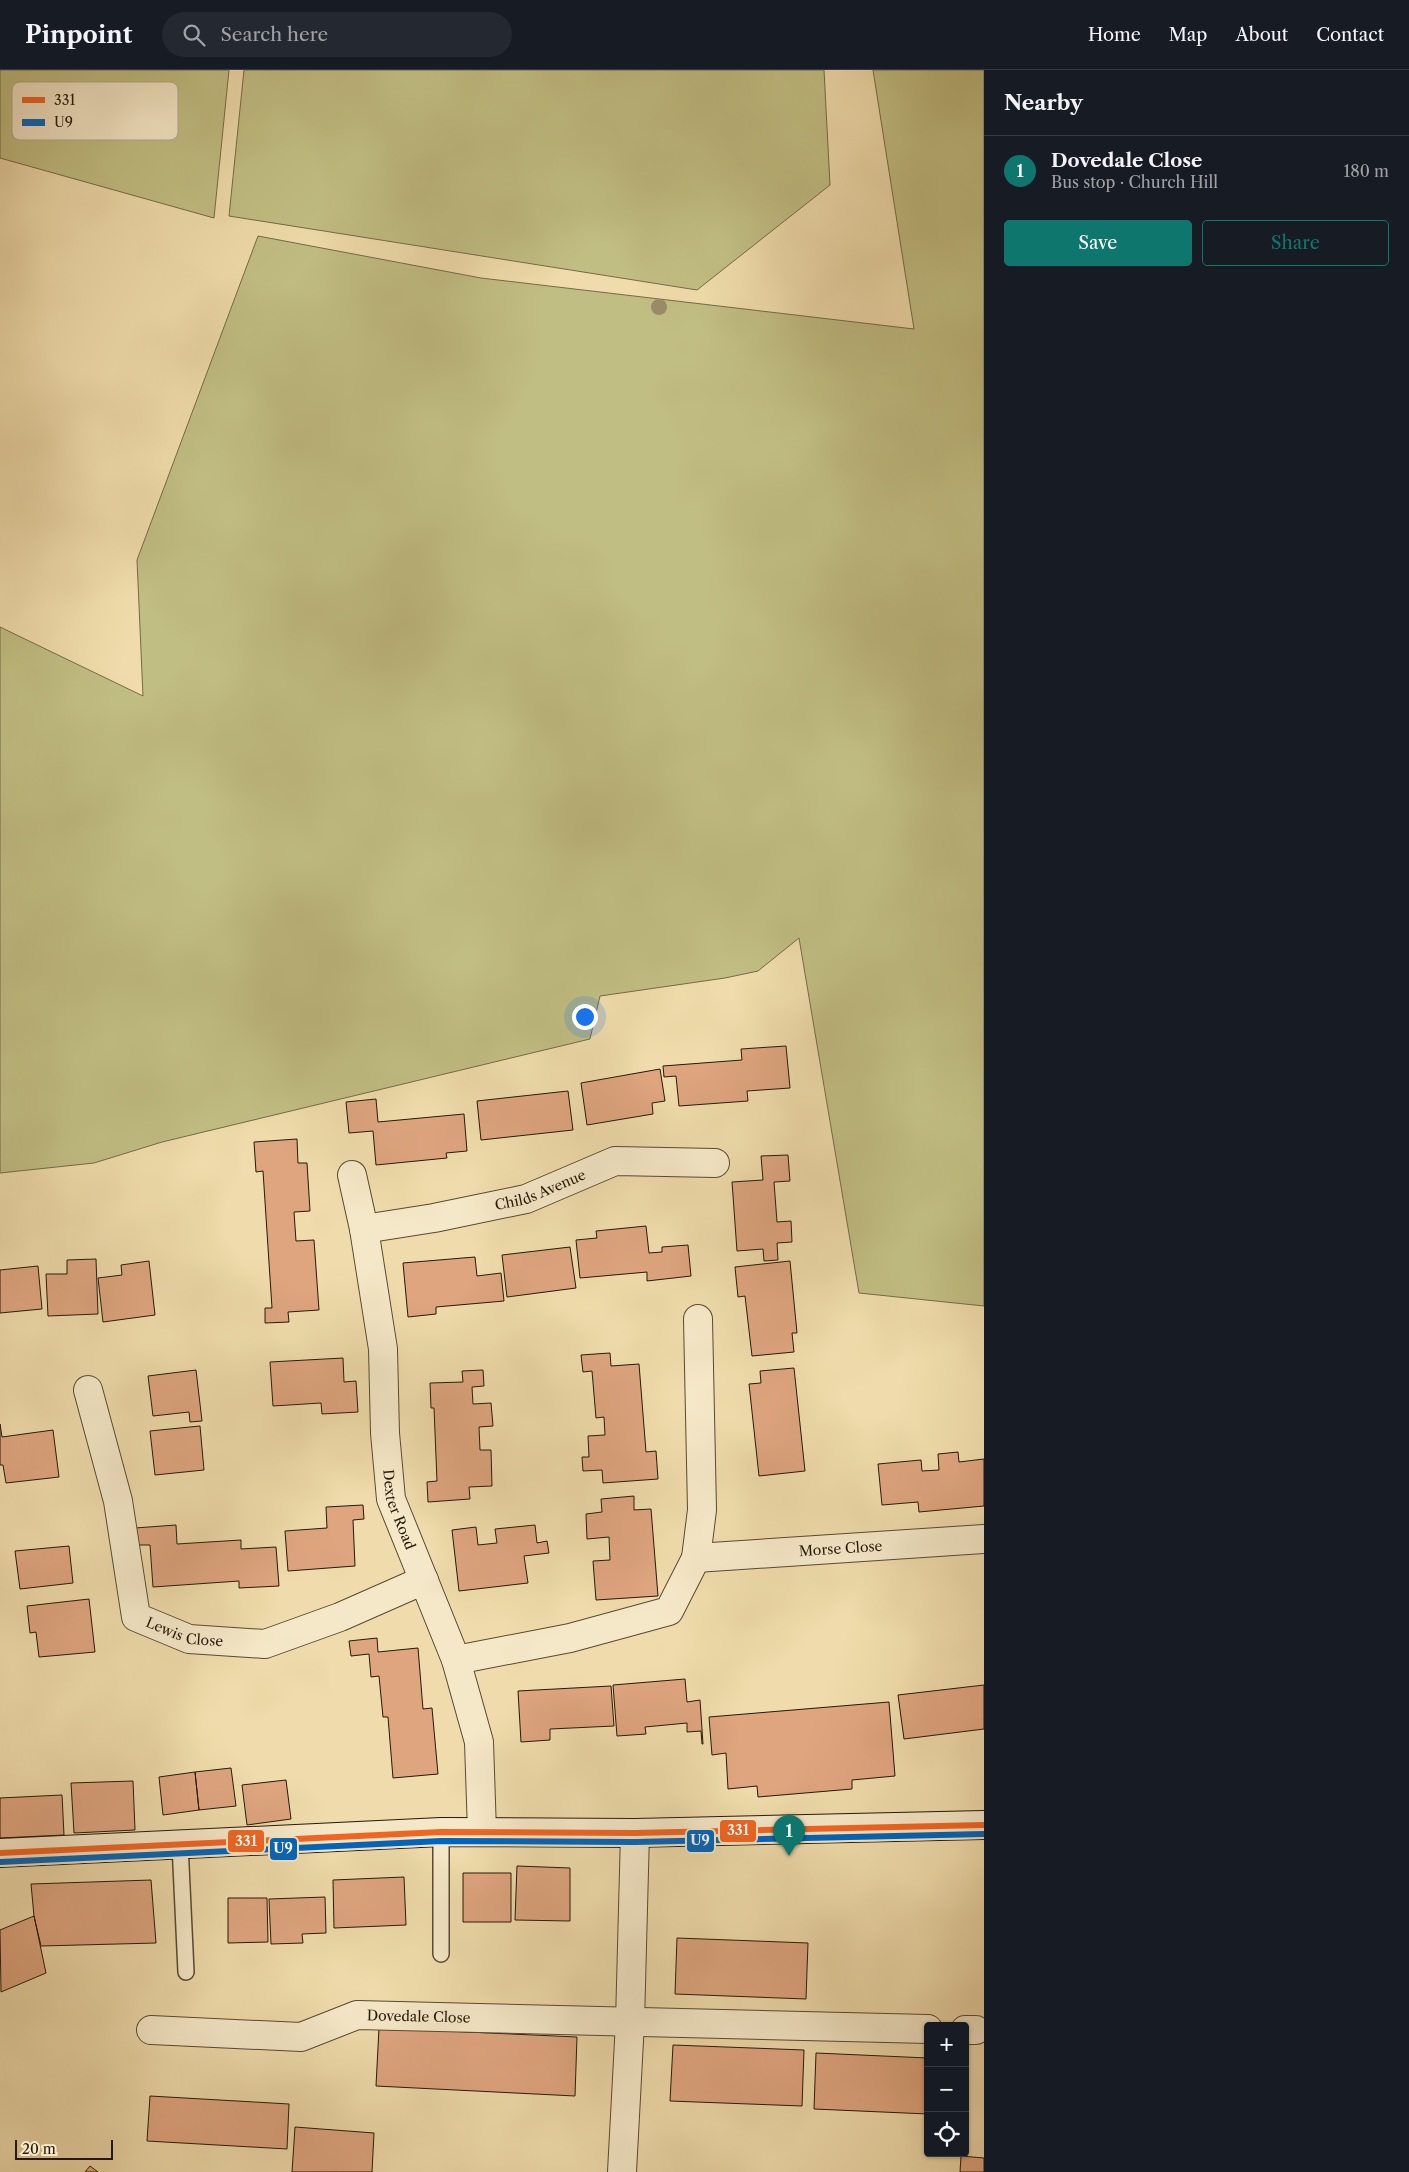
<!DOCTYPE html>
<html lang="en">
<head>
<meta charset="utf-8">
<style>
	body { margin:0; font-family:"Libre Caslon Text",serif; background:#242831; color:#f1f3f6 }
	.controls { position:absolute; right:15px; bottom:15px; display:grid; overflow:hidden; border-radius:5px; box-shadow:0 1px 4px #0004 }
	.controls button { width:45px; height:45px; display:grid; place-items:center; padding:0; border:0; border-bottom:1px solid #363941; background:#171b24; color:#f1f3f6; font:25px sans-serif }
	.scale { position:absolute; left:15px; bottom:12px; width:98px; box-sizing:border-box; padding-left:5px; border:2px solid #251908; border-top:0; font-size:14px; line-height:18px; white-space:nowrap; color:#251908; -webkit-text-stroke:4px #f5e8c8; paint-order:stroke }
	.you { position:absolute; left:584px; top:946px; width:18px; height:18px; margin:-12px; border:4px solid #fff; border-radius:50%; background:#1a73e8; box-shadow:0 0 0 8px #1a73e833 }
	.badge { display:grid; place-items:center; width:32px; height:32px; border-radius:50%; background:#0f766e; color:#fff; font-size:16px; font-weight:700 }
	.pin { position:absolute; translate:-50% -41px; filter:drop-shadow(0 1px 2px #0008) }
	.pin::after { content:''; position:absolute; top:26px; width:18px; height:15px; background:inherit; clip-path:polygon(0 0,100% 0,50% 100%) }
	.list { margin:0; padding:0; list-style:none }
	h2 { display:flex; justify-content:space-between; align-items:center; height:65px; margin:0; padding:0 20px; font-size:21px }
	h2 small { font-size:16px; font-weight:400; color:#9ea1a6 }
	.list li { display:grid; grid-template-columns:32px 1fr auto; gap:15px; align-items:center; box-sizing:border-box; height:70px; padding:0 20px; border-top:1px solid #363941 }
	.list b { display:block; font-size:19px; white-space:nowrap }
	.list p { margin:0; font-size:16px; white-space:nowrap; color:#9ea1a6 }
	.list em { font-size:16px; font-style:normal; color:#9ea1a6 }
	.actions { display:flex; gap:10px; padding:15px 20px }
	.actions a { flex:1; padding:11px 0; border:1px solid #0f766e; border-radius:5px; text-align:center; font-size:18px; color:#0f766e }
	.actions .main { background:#0f766e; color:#fff }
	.icon { flex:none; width:28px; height:28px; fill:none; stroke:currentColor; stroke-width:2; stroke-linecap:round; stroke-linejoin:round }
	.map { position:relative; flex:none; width:984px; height:2102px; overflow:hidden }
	header { display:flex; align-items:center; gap:30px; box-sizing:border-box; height:70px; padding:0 25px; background:#171b24; border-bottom:1px solid #363941 }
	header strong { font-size:24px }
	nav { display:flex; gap:28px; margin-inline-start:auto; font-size:18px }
	.search { width:350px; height:45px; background:#242831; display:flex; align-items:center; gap:12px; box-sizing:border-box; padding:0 18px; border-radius:28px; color:#9ea1a6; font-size:19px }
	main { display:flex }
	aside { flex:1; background:#171b24 }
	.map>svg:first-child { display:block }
	.green { fill:#c1be83; stroke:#736c46 }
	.building { fill:#dea57f; stroke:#251908 }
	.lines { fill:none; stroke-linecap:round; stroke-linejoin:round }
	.lane-casing { stroke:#584a31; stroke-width:18 }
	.street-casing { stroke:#584a31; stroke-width:30 }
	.secondary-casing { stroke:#251908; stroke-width:30 }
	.lane { stroke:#f5e8c8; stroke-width:15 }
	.street { stroke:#f5e8c8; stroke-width:28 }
	.secondary { stroke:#f5e8c8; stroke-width:28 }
	.bus-1-casing { stroke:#f5e8c8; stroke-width:10 }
	.bus-2-casing { stroke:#f5e8c8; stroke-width:10 }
	.bus-1 { stroke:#f26522; stroke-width:6 }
	.bus-2 { stroke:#0065bd; stroke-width:6 }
	.tree { fill:#9a8c66 }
	.labels { text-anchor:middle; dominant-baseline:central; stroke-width:4; stroke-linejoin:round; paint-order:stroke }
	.street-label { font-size:14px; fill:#251908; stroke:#f5e8c8 }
	.key { fill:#f5e8c8; stroke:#b7aa8e; stroke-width:1 }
	.key-label { font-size:14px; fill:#251908 }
	.line-badge { stroke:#f5e8c8; stroke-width:2 }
	.badge-label { font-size:14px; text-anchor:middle; font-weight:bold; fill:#fff }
</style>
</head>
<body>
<header>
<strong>Pinpoint</strong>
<div class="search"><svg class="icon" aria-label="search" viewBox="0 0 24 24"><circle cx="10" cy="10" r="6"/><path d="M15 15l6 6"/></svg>Search here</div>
<nav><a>Home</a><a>Map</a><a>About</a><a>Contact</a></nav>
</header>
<main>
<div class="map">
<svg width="984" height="2102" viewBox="0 0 984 2102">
	<rect width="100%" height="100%" fill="#efdbab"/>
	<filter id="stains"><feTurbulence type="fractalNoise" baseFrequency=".004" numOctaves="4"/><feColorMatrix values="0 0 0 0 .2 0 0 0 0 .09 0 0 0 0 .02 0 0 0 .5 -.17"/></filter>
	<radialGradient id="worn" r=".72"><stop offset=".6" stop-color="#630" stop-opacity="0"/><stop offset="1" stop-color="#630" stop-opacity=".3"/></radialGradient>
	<!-- green -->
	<path class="green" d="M0,0H229L214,148L0,88Z
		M244,0H824L830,115L697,220L229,146Z
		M873,0H984V1236L859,1223L799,868L758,901L725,908L600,926L590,969L162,1072L94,1093L0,1103V557L143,626L137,490L258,166L481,208L914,259Z"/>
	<!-- building -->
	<path class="building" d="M786,976L790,1018L747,1021L748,1031L679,1036L676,1006L664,1007L663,996L742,990L741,979Z
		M660,999L665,1031L652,1033L653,1044L587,1055L581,1013Z
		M568,1021L573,1060L481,1070L477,1031Z
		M376,1029L378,1052L464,1044L467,1081L446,1083L447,1088L376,1095L373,1061L349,1063L346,1032Z
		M297,1069L298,1093H307L310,1141L294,1142L296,1171L314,1170L319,1240L288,1242L289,1252L265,1253V1238H272L263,1101L256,1102L254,1072Z
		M788,1085L790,1111L774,1112L777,1152L791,1151L792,1172L777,1173L778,1190L764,1191L763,1179L737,1181L732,1112L763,1110L761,1086Z
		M646,1156L649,1183L662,1182V1177L688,1175L691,1206L647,1211V1202L580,1208L576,1170L597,1168L596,1161Z
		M570,1177L576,1218L507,1227L502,1185Z
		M475,1187L477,1206L501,1203L504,1231L436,1237V1244L408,1247L403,1193Z
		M96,1189L98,1244L48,1246L46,1204H67V1190Z
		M149,1191L155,1245L103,1252L98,1208L122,1205L121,1195Z
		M790,1191L797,1263H792L794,1282L752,1286L745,1226L738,1227L735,1197Z
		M38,1196L42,1239L0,1243V1200Z
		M610,1283L611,1296L639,1294L646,1382L656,1381L658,1409L603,1413L602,1400L583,1401L582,1387H589L588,1366L605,1365L604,1347L596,1348L592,1301L583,1302L581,1285Z
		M343,1288L344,1312L356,1311L358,1342L322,1344L321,1333L273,1336L270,1292Z
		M794,1298L805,1401L759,1406L749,1314L761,1313L760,1301Z
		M196,1300L202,1351L190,1352L189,1342L153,1346L148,1306Z
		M483,1300L484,1316L472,1317L473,1334L491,1333L493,1356L479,1357L480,1380H491L492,1416L469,1417L470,1429L428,1432L427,1412L437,1411L434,1338H431L430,1313L463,1312L462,1301Z
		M0,1354L2,1367L53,1360L59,1407L6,1413L3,1395H0Z
		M200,1356L204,1400L155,1405L150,1361Z
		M958,1382L959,1392L984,1389V1436L919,1442L918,1432L882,1435L878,1394L921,1390L922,1401L939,1400L938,1384Z
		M634,1426V1440L651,1439L658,1526L596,1530L593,1491L610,1490L609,1467L587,1469L586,1444L602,1442L601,1429Z
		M363,1435L364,1449L353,1450L355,1496L288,1501L285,1461L327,1458L326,1437Z
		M176,1455L177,1474L241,1470V1479L276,1477L279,1516L239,1518V1511L153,1517L150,1475H136L135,1458Z
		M535,1455L537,1473L547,1471L549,1483L524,1486L528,1513L459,1521L452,1460L476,1457L478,1475L497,1473L495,1459Z
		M69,1476L73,1513L20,1519L15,1481Z
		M89,1529L95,1582L39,1587L36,1562L30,1563L27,1536Z
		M377,1568L378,1582L418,1578L423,1639L432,1638L438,1704L393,1708L388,1647H383L379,1606L371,1607L369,1584L351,1586L349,1571Z
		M685,1609L687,1632L700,1630L703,1674H702L701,1661L687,1662V1653L645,1657L646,1664L617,1666L613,1615Z
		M984,1615V1659L904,1669L898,1625Z
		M611,1616L614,1656L550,1659V1670L521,1672L518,1621Z
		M889,1632L895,1706L852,1710V1719L758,1727L757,1716L728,1719L726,1683L712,1685L709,1647Z
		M231,1698L236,1736L199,1740L195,1702Z
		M195,1702L199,1740L163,1745L159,1707Z
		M286,1710L291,1749L247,1755L242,1715Z
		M133,1711L135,1760L74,1763L71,1713Z
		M62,1725L64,1765L0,1768V1728Z
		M517,1796L570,1798V1851L515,1850Z
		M463,1803H511V1852H463Z
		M404,1807L406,1855L334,1858L333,1810Z
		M151,1810L156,1873L41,1876L34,1846L31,1814Z
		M325,1827L326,1863L302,1864L303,1873L271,1874L269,1829Z
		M228,1828H267L268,1872L228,1873Z
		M34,1846L46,1903L1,1922L0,1860Z
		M677,1868L808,1873L806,1929L675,1924Z
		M379,1958L577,1967L575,2026L376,2016Z
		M673,1975L804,1980L802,2036L670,2031Z
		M816,1983L928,1988V2044L814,2039Z
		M150,2026L289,2034L287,2079L147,2071Z
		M295,2057L374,2063L372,2102H292Z
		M961,2086L984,2088V2102H960Z
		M90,2096L98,2102H85Z"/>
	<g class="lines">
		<defs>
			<path id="lane" d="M441,1762V1884
				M180,1774L186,1902"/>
			<g id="street">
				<path id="s1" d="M352,1105L364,1159L383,1279L385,1363L391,1429L456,1590L479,1672L482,1762"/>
				<path id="s2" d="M364,1159L434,1148L526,1129L615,1091L715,1093"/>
				<path id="s3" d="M88,1320L118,1431L136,1547L189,1569L265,1574L340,1547L424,1510"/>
				<path id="s4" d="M696,1488L984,1469"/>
				<path d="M456,1590L570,1568L669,1541L696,1488L702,1440L698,1249"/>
				<path id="s5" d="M151,1960L301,1967L357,1945L928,1959"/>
				<path d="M965,1960H976"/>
				<path d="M622,2102L630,1952L635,1763"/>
			</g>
			<path id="secondary" d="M0,1783L441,1762L635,1763L984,1755"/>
		</defs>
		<!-- lane casing -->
		<use href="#lane" class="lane-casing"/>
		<!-- street casing -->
		<use href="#street" class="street-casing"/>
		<!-- secondary casing -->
		<use href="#secondary" class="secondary-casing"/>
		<!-- lane -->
		<use href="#lane" class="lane"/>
		<!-- street -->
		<use href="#street" class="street"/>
		<!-- secondary -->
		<use href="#secondary" class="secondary"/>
		<defs>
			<path id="bus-1" d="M0,1783L441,1762L635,1763L984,1755"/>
			<path id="bus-2" d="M0,1792L441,1771L635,1772L984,1764"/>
		</defs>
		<!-- bus-1 casing -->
		<use href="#bus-1" class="bus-1-casing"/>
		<!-- bus-2 casing -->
		<use href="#bus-2" class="bus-2-casing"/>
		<!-- bus-1 -->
		<use href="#bus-1" class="bus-1"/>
		<!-- bus-2 -->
		<use href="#bus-2" class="bus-2"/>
	</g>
	<!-- trees -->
	<circle class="tree" cx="659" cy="237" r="8"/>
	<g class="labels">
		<!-- street labels -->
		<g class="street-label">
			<text stroke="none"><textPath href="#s2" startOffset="181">Childs Avenue</textPath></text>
			<text stroke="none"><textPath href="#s1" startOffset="339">Dexter Road</textPath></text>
			<text stroke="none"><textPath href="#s4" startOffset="145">Morse Close</textPath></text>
			<text stroke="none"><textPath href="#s3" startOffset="284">Lewis Close</textPath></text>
			<text stroke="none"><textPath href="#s5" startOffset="272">Dovedale Close</textPath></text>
		</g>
	</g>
	<!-- legend -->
	<rect x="12" y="12" width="166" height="58" rx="8" class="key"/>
	<rect x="22" y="27" width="23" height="6" fill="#f26522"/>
	<rect x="22" y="49" width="23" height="7" fill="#0065bd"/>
	<g class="key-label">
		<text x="54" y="35">331</text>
		<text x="54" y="57">U9</text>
	</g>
	<g class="line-badge">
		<rect x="719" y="1749" width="38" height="24" rx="5" fill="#f26522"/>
		<rect x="686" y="1759" width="29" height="24" rx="5" fill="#0065bd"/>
		<rect x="227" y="1759" width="38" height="24" rx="5" fill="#f26522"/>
		<rect x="269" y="1767" width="29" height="24" rx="5" fill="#0065bd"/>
	</g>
	<g class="badge-label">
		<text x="738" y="1765">331</text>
		<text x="700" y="1775">U9</text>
		<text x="246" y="1776">331</text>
		<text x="283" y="1783">U9</text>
	</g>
	<rect width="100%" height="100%" filter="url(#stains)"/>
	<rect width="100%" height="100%" fill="url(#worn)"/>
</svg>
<div class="controls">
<button>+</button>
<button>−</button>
<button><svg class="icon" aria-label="locate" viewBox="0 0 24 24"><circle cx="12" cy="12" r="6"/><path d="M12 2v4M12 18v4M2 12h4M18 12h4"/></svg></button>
</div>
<div class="scale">20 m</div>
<div class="you"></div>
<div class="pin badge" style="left:789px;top:1786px">1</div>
</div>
<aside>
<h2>Nearby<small></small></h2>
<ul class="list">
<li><span class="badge">1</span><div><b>Dovedale Close</b><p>Bus stop · Church Hill</p></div><em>180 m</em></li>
</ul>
<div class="actions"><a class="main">Save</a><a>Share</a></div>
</aside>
</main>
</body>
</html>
